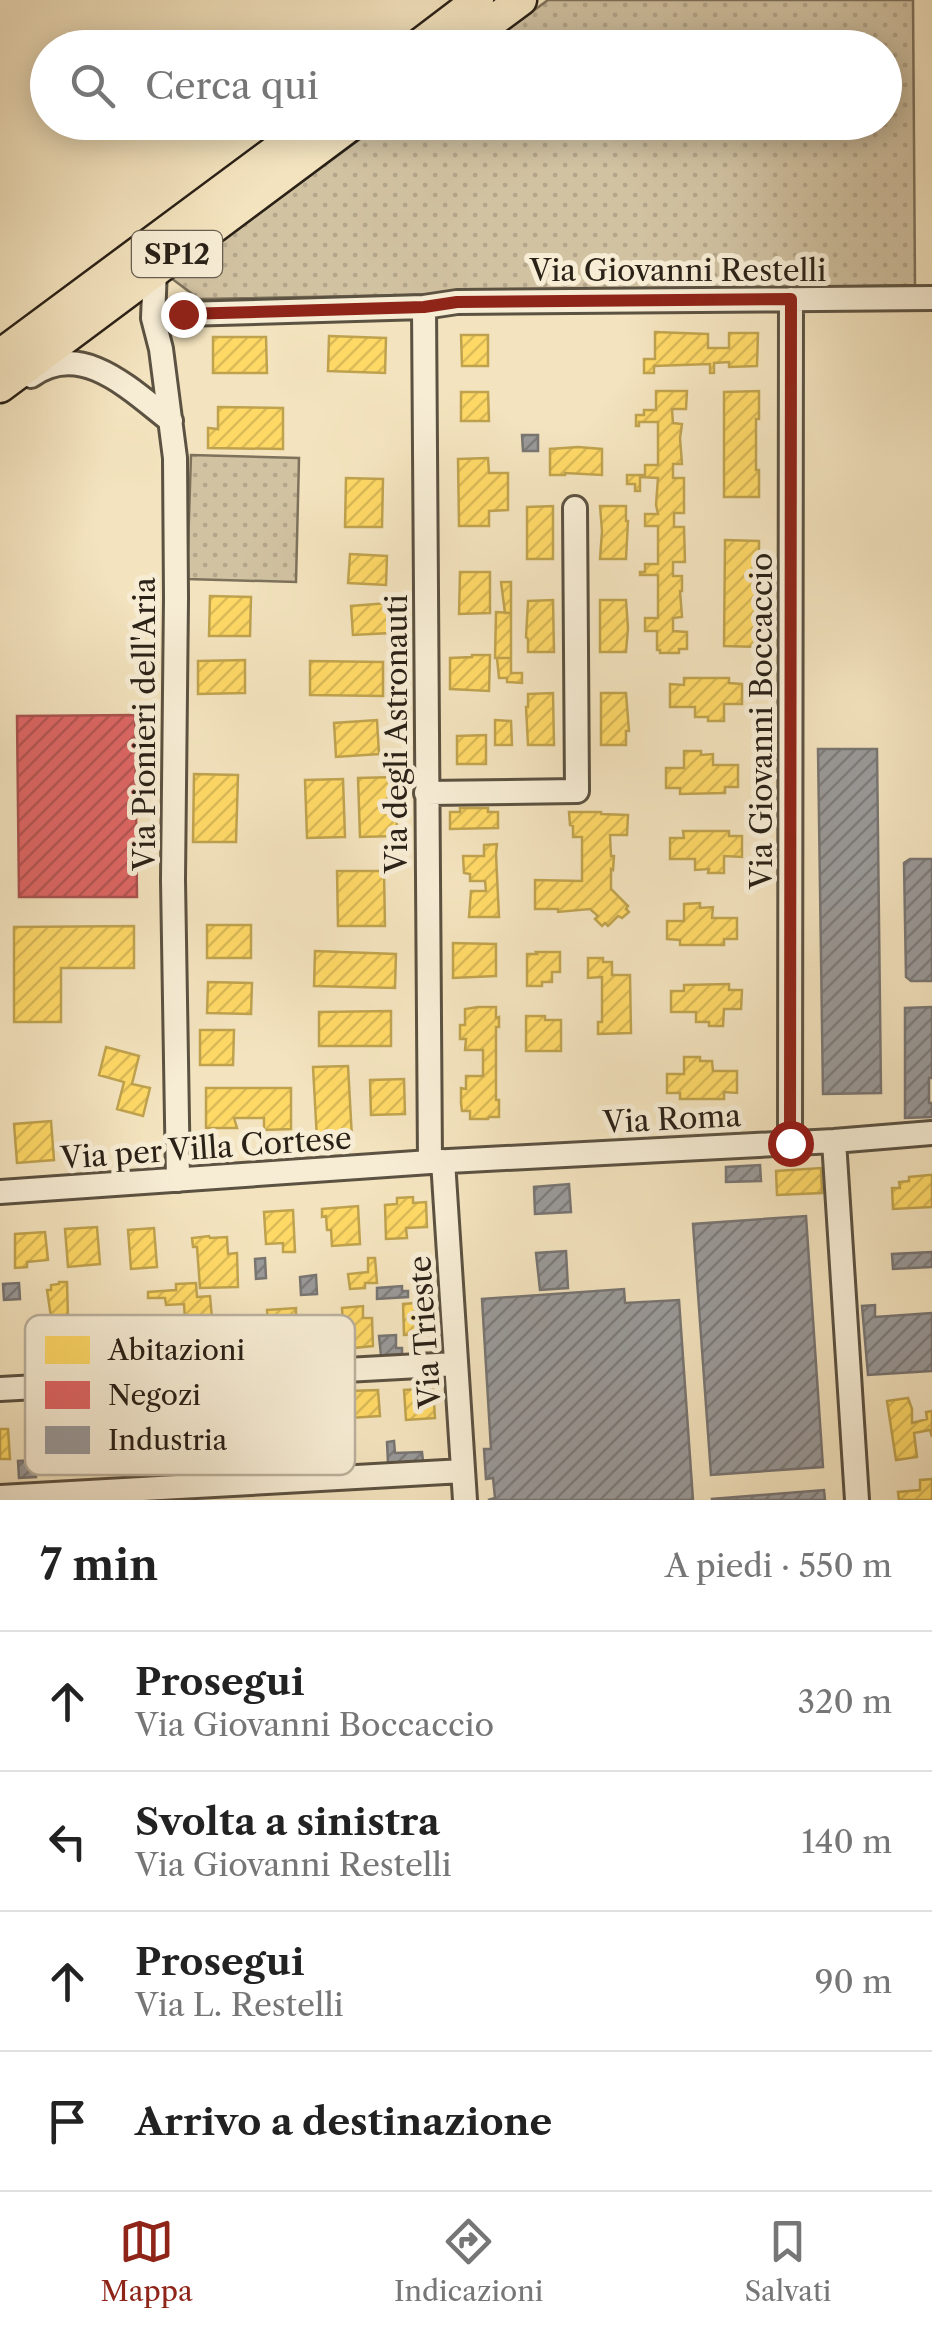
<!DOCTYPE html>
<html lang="it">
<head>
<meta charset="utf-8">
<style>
	body { margin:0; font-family:"Libre Caslon Text",serif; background:#f2f2f2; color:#222 }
	.stop { position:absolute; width:30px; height:30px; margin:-22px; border:8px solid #8f2418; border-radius:50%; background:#fff }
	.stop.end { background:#8f2418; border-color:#fff; box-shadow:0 2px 10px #0008 }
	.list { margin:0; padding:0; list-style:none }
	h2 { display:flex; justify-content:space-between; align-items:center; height:130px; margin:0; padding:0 40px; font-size:42px }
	h2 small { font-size:32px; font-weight:400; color:#767676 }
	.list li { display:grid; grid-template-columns:65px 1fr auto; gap:30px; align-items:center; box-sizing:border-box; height:140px; padding:0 40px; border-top:2px solid #e0e0e0 }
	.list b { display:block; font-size:38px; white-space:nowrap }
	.list p { margin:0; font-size:32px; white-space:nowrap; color:#767676 }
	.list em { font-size:32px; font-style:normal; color:#767676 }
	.icon { flex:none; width:55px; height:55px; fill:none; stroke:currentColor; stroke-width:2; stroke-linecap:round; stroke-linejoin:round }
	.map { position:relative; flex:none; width:932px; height:1500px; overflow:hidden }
	.search { position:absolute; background:#fff; box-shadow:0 5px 25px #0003; left:30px; right:30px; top:30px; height:110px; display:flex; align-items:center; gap:25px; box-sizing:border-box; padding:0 35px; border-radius:55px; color:#767676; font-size:38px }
	.sheet { height:690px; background:#fff }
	nav { display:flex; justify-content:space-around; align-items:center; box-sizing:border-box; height:140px; border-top:2px solid #e0e0e0; background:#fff; font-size:28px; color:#767676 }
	nav a { display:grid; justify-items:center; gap:5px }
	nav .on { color:#8f2418 }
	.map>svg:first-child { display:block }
	.green { fill:url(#green-dots); stroke:#7e725c; stroke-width:2.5 }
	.homes { fill:url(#homes-hatch); stroke:#bfa24e; stroke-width:2.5 }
	.shops { fill:url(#shops-hatch); stroke:#a9514e; stroke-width:2.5 }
	.industry { fill:url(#industry-hatch); stroke:#787572; stroke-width:2.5 }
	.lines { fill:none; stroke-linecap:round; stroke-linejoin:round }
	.minor-casing { stroke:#5c5241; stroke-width:28 }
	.major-casing { stroke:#2a2117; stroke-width:35 }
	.minor { stroke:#f7edd5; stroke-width:22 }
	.major { stroke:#f3e3be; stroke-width:30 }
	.route { stroke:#8f2418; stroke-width:12 }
	.labels { text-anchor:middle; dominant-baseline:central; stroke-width:10; stroke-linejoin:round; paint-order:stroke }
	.shield { fill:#f7edd5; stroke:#685e50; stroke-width:2.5 }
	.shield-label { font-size:28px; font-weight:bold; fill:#2a2117 }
	.street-label { font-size:30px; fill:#2a2117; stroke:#f7edd5 }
	.key { fill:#f7edd5; stroke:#bab09c; stroke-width:2.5 }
	.key-label { font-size:28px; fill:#2a2117 }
</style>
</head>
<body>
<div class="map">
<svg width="932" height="1500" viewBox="0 0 932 1500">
	<defs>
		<pattern id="green-dots" width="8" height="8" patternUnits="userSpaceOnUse" patternTransform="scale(2.5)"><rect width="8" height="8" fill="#d1c2a2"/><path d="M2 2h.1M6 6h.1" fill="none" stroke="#b4a68b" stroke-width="1.8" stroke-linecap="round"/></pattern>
		<pattern id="homes-hatch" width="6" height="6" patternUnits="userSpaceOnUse" patternTransform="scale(2.5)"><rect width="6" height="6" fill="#ffd966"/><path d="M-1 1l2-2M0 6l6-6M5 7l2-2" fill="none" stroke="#dbba58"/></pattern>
		<pattern id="shops-hatch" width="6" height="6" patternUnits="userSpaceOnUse" patternTransform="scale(2.5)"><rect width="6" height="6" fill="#e06666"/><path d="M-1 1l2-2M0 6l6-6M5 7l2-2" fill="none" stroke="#b65453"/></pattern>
		<pattern id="industry-hatch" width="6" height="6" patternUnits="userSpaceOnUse" patternTransform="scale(2.5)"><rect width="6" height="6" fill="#999"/><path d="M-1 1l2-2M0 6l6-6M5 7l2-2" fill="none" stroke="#7d7c7c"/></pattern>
	</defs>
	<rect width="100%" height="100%" fill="#f3e3be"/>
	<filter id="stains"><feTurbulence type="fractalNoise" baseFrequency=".002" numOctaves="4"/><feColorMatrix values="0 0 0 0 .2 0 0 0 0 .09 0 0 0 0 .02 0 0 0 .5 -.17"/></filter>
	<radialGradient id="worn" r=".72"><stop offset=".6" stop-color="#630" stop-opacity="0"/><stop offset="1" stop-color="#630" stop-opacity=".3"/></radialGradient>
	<!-- green -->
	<path class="green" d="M548,0H913L915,285L199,299L171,278L382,123L884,122V48L484,47Z
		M191,455L299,458L296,582L187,579Z"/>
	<!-- homes -->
	<path class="homes" d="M655,332L708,334V348H729V333H758L757,366L729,367V362L714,363V373H710V364L654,366V373H644V359H655Z
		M461,335H488V366H462Z
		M329,336L386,338L385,373L328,371Z
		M213,337H266L267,373H213Z
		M656,391H687L686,409H672L673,423L682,424L680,438L682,464H673V478H684V513H674V527H684L685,562H673V576H682V591H680L682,617L673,618V631L687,632V649H679V653H660V650H657V631H645V618H658V575H640V572H645V564H658V526H645V514H658L656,505L658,478L640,477V491H635V484H627V475H645V465H658V422H639V426H636V415H644V410H656Z
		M759,391V419H756V470H759V497H724V392Z
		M461,392H488L489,421H461Z
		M218,407L283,408V449L208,448V428L218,429Z
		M578,447L602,449V475L565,473V475H550V449Z
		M488,458L489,473H508V510L489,511V526H459L458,459Z
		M346,478L383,479L382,527H345Z
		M553,506V559H527V507Z
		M600,506H626V521H628L626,559H600L602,531Z
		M725,540L759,541V568H755V619H759V647L724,646Z
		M350,554L387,556L386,585L348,583Z
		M460,572H490V613L459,614Z
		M501,582H511V613H505Z
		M210,596L251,597L250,636H209Z
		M553,600L554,652H528V639L526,637L528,601Z
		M600,600H626L628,628L626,652H600Z
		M388,603L390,633L353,635L351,606Z
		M496,612L511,613V658H495Z
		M472,655H490L489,691L450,689V658L472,657Z
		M497,658H511V673H522V683L507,682V678H499Z
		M245,660V693L198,694V661Z
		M310,661L383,662V696L310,695Z
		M684,678H729V683L742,684V704H724V721H708V717H695V707H670V684L684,685Z
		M553,693L554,745H528L526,707H528V694Z
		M601,693H626L629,731H626V745H601Z
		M377,720L379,754L336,757L334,723Z
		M495,720L511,721L512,745H495Z
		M486,735V764H457V736Z
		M684,751H701V755L713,754V765H738V787H725V793L680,794V788H666V768H684Z
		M194,774L238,775L236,842H193Z
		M395,777L397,836L360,837L358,778Z
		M343,779L345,837L307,838L305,780Z
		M460,808H488V812H498V828L450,829V812H460Z
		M569,812H601V814L628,815L627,835H610L611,856H614L613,870L611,869V889L628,906L626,909L629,912L622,918L618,916L608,926L605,923L602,926L595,919L598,916L590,909L558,912V909H535V880L582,881V837H573V826L570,825Z
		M683,831H729V836H742V857L724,856V873H708L709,869L695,870V859H670V838H684Z
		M497,844L496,854L499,917H469L471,891H486L485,881H470V874L464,873L463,856H484V845Z
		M337,871H384L385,926H338Z
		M700,903V908L713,907L712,918H737V939H724V945H680V940L667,939V921H684V904Z
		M207,925H251V958H207Z
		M134,926V968H61V1022H14V927Z
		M453,943L496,944V976L453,978Z
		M315,951L396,954L395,988L314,986Z
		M536,952H560V972H552V982H542V986H527V954H537Z
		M588,958H603V962H612V975H630L631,1033L598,1034V1022H602V977L588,978Z
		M208,982L252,983L251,1014L207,1013Z
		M729,984V990H742L741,1009H724L723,1026H709V1022H696V1012H671V991H684V985Z
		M478,1007H496V1018L499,1017V1027H496V1100H499V1117H489L488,1119H470V1111H462L461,1103V1088L466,1089V1076H483V1050H465L466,1039H460V1025H465V1009Z
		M391,1011V1046H319V1012Z
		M526,1016H545V1020H561V1051H526Z
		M200,1030H234L233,1065H200Z
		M106,1047L139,1056L132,1084L150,1088L143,1116L117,1109L124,1082L99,1075Z
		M684,1057H700V1061H712L713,1071H737V1093L724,1092V1099H680V1093H667V1074H684Z
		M348,1066L352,1138L317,1140L313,1067Z
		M404,1079L405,1114L371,1115L370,1080Z
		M206,1088H291V1129L264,1130V1118H234L237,1128H206Z
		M51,1121L54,1160L17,1163L14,1124Z
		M821,1168L822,1193L777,1195L776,1171Z
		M929,1175H932V1207L893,1209L892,1188H900L899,1182L909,1181V1177Z
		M413,1197V1203L426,1202L427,1227L406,1228L407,1238L386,1239L385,1205L397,1204V1198Z
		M358,1206L360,1244L332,1246L331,1230H327L326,1216L322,1217V1209Z
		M293,1210L295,1252H283V1243L266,1244L264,1212Z
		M97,1227L100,1264L68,1267L65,1229Z
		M154,1228L157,1267L131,1269L128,1230Z
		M45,1232L48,1260L27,1262V1267L15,1268V1234Z
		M209,1236L210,1238L227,1237L228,1254L237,1253L238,1287L200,1288L197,1247H193L192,1238Z
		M368,1258H375L377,1283H365V1288L350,1289L348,1274L368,1272Z
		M59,1282H67L68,1318H62V1315L51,1317L47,1290H51V1285L59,1284Z
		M196,1283L197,1297L210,1296L212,1318L185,1320L184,1304L166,1305L165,1298H148V1292L176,1290V1284Z
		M427,1302L431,1334L404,1335L403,1304Z
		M363,1306V1318H372L373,1346L353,1348V1343H344L342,1308Z
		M296,1308V1320H300L301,1346L287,1347L286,1341L269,1342L267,1310Z
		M433,1388L435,1418L406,1420L404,1390Z
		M378,1390L380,1416L350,1418L348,1391Z
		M908,1398L912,1409V1423L927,1419L926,1412L932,1411V1437L930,1430L914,1433L917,1457L896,1460L887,1401Z
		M0,1429H8L10,1459H0Z
		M932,1479V1500H899L898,1492L920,1490V1480Z"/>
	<!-- shops -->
	<path class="shops" d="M135,715L137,897H19L17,716Z"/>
	<!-- industry -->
	<path class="industry" d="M522,435H538V451H523Z
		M818,749H877L881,1093L823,1094Z
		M910,859H932V981H911L906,977L904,863Z
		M932,1007V1078H929V1103H932V1117L905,1118V1008Z
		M760,1165L761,1181L726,1182V1167Z
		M569,1184L571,1212L535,1214L534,1187Z
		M806,1216L823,1467L711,1475L693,1224Z
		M566,1251L568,1288L540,1290L536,1253Z
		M932,1252V1267L893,1269L892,1254Z
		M265,1258L266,1278L256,1279L255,1259Z
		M316,1275L317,1294L301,1295L300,1277Z
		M19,1283L20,1299L4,1300L3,1284Z
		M402,1286V1291H408V1297L377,1299V1288Z
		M624,1289L625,1303L679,1300L693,1500H488L495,1498L493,1478L486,1479L484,1449H491L482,1299Z
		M875,1305V1317L932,1313V1371L868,1375L862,1306Z
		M396,1335V1348H402V1354L381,1356L379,1336Z
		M394,1441L395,1453L422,1452L423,1461L388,1463L387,1442Z
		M35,1460L36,1477L19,1478L18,1461Z
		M824,1490L825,1500H712V1499Z"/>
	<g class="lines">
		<defs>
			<path id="minor" d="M155,270L153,318L161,349L175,458L176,598L173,880L178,1180
				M424,307L430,1162
				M153,318L183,314L424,307L457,302L932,298
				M31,376C81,339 131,390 171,421
				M426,793L577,791L575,508
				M834,1141L857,1500
				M790,1143L791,299
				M443,1161L465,1500
				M0,1192L430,1162L834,1141L932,1133
				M0,1389L456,1364
				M0,1497L463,1471"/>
			<path id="major" d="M415,48L478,0
				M456,48L521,0
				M0,355L314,122
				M0,387L355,122"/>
		</defs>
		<!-- minor casing -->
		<use href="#minor" class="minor-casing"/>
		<!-- major casing -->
		<use href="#major" class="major-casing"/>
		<!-- minor -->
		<use href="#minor" class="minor"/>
		<!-- major -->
		<use href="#major" class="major"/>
	</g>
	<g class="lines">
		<!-- route -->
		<path class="route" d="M183,314L424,307L457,302L791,299L790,1143"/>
	</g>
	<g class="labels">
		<!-- shield labels -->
		<rect class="shield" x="132" y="231" width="90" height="46" rx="8"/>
		<g class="shield-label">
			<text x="177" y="254">SP12</text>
		</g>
		<!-- street labels -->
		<g class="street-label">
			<text x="678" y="270">Via Giovanni Restelli</text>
			<text transform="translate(761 721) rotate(-90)">Via Giovanni Boccaccio</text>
			<text transform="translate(144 724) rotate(-90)">Via Pionieri dell'Aria</text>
			<text transform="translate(396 734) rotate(-90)">Via degli Astronauti</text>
			<text transform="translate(672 1119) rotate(-3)">Via Roma</text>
			<text transform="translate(206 1148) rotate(-4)">Via per Villa Cortese</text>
			<text transform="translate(425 1332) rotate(-94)">Via Trieste</text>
		</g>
	</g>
	<!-- legend -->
	<rect x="25" y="1315" width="330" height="160" rx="15" class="key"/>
	<rect x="45" y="1336" width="45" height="28" fill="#ffd966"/>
	<rect x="45" y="1381" width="45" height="28" fill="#e06666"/>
	<rect x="45" y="1426" width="45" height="28" fill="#999"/>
	<g class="key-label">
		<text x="108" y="1360">Abitazioni</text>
		<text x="108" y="1405">Negozi</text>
		<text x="108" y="1450">Industria</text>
	</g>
	<rect width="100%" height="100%" filter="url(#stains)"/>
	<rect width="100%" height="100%" fill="url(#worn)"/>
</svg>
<div class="stop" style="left:790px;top:1143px"></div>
<div class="stop end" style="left:183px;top:314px"></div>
<div class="search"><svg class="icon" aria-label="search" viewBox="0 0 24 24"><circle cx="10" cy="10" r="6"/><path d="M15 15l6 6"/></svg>Cerca qui</div>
</div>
<section class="sheet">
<h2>7 min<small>A piedi · 550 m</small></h2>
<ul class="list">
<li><svg class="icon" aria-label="ahead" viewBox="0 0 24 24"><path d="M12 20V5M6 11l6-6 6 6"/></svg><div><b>Prosegui</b><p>Via Giovanni Boccaccio</p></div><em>320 m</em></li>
<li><svg class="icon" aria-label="left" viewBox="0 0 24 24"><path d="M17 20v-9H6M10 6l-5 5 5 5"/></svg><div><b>Svolta a sinistra</b><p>Via Giovanni Restelli</p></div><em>140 m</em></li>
<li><svg class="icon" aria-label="ahead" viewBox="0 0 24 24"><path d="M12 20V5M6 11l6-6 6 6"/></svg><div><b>Prosegui</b><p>Via L. Restelli</p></div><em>90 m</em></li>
<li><svg class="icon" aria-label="arrive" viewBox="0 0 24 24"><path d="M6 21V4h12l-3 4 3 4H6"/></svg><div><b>Arrivo a destinazione</b></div></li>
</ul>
</section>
<nav>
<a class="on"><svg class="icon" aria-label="map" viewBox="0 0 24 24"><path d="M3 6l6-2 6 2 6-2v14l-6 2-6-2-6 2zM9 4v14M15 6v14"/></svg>Mappa</a>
<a><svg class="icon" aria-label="directions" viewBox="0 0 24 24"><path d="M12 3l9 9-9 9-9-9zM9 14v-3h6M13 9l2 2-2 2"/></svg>Indicazioni</a>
<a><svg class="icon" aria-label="saved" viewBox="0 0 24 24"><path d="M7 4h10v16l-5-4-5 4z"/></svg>Salvati</a>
</nav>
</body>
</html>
